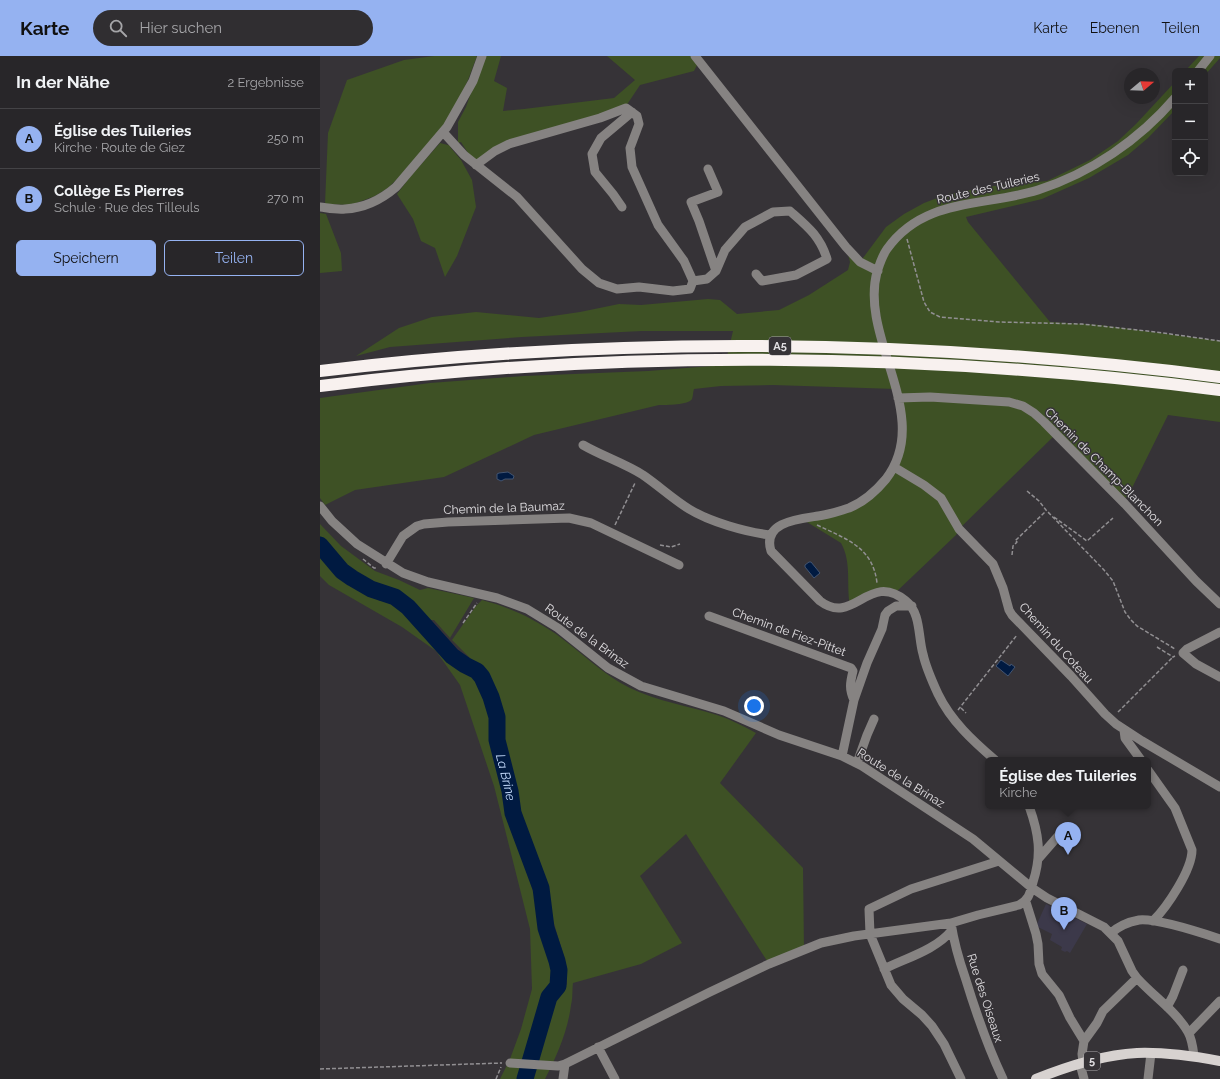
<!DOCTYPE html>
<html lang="de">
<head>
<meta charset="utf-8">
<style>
	body { margin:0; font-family:Raleway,sans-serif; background:#302e31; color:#f1f3f6 }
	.controls { position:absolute; right:12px; top:12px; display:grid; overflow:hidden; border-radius:6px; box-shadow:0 4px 16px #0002 }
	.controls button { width:36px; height:36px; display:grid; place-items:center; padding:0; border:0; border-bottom:1px solid #444346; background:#282629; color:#f1f3f6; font:20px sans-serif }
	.compass { position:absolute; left:804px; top:12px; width:36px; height:36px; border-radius:50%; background:#282629; box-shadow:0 4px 16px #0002; rotate:71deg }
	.you { position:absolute; left:434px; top:650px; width:14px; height:14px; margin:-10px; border:3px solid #fff; border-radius:50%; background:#1a73e8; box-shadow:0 0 0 6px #1a73e833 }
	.badge { display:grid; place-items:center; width:26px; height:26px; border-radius:50%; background:#95b2f1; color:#111; font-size:13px; font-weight:700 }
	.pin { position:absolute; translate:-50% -33px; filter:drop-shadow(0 1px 2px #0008) }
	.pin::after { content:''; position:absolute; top:21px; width:14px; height:12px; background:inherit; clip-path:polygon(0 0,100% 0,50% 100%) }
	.popup { position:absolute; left:665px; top:701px; width:166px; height:52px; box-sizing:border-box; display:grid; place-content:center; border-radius:6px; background:#282629; filter:drop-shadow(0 1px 3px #0005); font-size:13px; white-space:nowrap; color:#a5a5a8 }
	.popup b { font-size:15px; color:#f1f3f6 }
	.popup::after { content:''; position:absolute; left:50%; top:100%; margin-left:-8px; border:8px solid transparent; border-top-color:#282629 }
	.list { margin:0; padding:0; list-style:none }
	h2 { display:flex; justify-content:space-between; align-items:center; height:52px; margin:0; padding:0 16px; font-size:17px }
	h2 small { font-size:13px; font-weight:400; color:#a5a5a8 }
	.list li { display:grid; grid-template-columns:26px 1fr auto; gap:12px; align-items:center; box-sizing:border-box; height:60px; padding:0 16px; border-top:1px solid #444346 }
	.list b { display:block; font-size:15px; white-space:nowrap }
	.list p { margin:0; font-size:13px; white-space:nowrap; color:#a5a5a8 }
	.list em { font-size:13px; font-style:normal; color:#a5a5a8 }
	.actions { display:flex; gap:8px; padding:12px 16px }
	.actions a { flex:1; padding:9px 0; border:1px solid #95b2f1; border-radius:6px; text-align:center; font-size:14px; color:#95b2f1 }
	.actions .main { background:#95b2f1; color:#111 }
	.icon { flex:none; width:22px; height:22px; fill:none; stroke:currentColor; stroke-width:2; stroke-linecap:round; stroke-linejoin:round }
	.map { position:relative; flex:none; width:900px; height:1023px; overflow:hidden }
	header { display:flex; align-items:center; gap:24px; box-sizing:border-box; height:56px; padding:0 20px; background:#95b2f1; color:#111 }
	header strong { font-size:19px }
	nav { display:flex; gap:22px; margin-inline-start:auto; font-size:14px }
	.search { width:280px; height:36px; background:#302e31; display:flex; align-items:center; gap:10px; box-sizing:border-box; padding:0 14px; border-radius:22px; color:#a5a5a8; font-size:15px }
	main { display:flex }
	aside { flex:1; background:#282629 }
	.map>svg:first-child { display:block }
	.education { fill:#3c394a }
	.green { fill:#3e5125 }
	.water { fill:#001a41; stroke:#435571 }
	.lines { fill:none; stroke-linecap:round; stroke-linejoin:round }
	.river { stroke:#001a41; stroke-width:17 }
	.path { stroke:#918f92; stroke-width:1.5; stroke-dasharray:4 2; stroke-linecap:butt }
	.minor { stroke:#868382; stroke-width:9 }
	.major { stroke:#d7d2d0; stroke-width:10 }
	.highway { stroke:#f8f1ef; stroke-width:12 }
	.labels { text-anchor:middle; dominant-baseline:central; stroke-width:3; stroke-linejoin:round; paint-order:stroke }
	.shield { fill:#363337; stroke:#adabae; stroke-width:1 }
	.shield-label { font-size:11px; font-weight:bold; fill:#e0dee1 }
	.street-label { font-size:12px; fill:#e0dee1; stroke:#363337 }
	.water-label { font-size:13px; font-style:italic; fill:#bfd6f7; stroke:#363337 }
</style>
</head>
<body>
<header>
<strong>Karte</strong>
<div class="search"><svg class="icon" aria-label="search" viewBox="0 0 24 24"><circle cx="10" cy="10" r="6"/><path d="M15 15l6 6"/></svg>Hier suchen</div>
<nav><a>Karte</a><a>Ebenen</a><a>Teilen</a></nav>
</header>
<main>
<aside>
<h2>In der Nähe<small>2 Ergebnisse</small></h2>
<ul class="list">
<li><span class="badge">A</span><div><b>Église des Tuileries</b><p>Kirche · Route de Giez</p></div><em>250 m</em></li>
<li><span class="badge">B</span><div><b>Collège Es Pierres</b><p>Schule · Rue des Tilleuls</p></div><em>270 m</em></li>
</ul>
<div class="actions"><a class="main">Speichern</a><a>Teilen</a></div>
</aside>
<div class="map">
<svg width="900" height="1023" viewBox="0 0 900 1023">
	<rect width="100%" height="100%" fill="#363337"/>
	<!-- education -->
	<path class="education" d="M726,848L767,868L750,897L747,895L745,896L741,894L742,891L730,884L732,878L716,870Z"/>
	<!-- green -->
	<path class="green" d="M114,0H157L148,24L134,54L123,70L81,119L68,132L55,140L31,149L5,148L8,77L27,24L84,4Z
		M164,0H181L174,25L187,32L183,55L204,53L294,42L315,24L287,0H373L378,7L374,15L320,29L306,50L220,79L156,107L150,100L141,86L138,87V66L146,51Z
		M879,0H900V2L885,19V15H865Z
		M855,26V54L828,82L808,99L769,122L722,143L646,161L648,166L730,266L780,269L900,285V366L848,359L808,440L802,444L736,378L639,473L636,479L574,538L563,535L530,550C526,528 532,507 521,487L482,463L510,458L558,433L580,391L576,333L453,329L401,330L374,333C373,336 373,341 372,343C369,349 346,349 339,349L214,379L124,421L35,434L5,449L0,442V342L110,327L204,320L328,315L405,309L413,275H322L202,281L70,291L36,300L79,272L112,261L156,256L219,262L260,256L299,248L321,249L388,243L400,244L417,258L459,254L489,239L528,214L530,206L526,191L540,206L566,171L584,158L604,147L628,138L674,130L727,125L770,104L798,85L816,68Z
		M120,87L132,90L130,91L141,104L152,124L156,151L137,200L125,221L115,192L101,185L93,163L77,138L90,121Z
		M0,157L6,158L21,197L22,215L0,217Z
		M0,468L21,490L55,515L79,524L100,534L108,532L154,542L130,582L114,564H107L95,551L73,538L45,526L20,511L0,485Z
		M0,497L15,515L60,545H70L87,556L131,603L148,613L160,622L172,646L175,663L173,686L197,782L216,845L223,879L232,900L230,931L244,932L247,928L243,898L179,680L181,665L180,656L166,618L132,584L156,550L162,544C191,552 211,561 236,578C261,596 282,618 310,632C337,645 368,650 397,659C410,663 423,670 436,677L400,727L483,812L484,894L449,908L366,778L320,820L362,887L321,908L253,927C252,934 253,942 251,949C248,974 237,1000 225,1023H180L190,1003L201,973L212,933L210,873L174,730L140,629L116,595L82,571L9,529L0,520Z"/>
	<!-- water -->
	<path class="water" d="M188,416L194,420L193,423H185L181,425L177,423V418L179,417Z
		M489,506H491L500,517L494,522L485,511V509Z
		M681,604L690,610L691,608L695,611L688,620L676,610Z"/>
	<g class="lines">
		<!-- river -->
		<path class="river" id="s1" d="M0,489L22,515L32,522L51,533L75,541L88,551L132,600L145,609L157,615L162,621L171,641L177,661V684L190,735L193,757L221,832L226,872L237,905L239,914L238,930L229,941L205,1023"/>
		<!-- path -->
		<path class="path" d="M587,183L604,246L610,256L620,261L679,266L762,268L836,276L900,285
			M707,435L719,445L726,454L784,514L793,525L805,556L811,564L817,570L855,593
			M734,461L767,485L793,462
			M295,469L315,427
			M497,469C526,483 553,491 557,527
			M340,489L351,491L360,488
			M692,499L693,490L697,486L695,485L726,455
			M43,503L54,512H56
			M143,567L157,547
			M837,591L853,601L855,600
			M641,652L646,657
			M638,654L697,579
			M798,656L853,601
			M0,1013L182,1007
			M176,1023L181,1011"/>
		<!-- minor -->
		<path class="minor" d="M375,0L526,191L540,206L558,215
			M878,15L890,0
			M123,76L144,99L197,141L262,213L279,227L297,233L319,231L353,235L370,233L373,225L364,205L338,169L312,111L310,92L319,68L317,60L306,52L280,62L189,88L175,95L156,109
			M388,113L398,136L371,146L379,165L396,215
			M0,151C8,152 17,154 25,153C44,152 62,143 76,131L127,71L153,25L162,0
			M302,151L293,138L275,116L272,98L281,82L312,56
			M373,225L387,223L396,215L405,194L425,171L453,156L470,155C487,170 500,180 507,203L476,219L442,225L436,218
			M578,342L610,341L689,346L703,350L714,357L724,366L805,448L876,525L900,548
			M263,389C282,400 304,407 323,419C339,430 353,443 369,453C390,466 426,476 450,479
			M574,411L604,429L621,442L639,473L673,508L683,532L689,554L692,559L751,620L785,658L796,668L822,685L900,731
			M0,450L12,465L37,488L83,517L108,526L177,542L207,553L238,572L288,612L321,630L404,655L459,679L522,700L542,710L653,783L712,832L727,842L784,871L798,885L812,915L817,922C833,940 856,955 868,976C872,983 873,992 874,1000
			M66,508L83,480L97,470L104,468L128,466L249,462L271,467L359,509
			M389,560L531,612L533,615C530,627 529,633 534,644
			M900,576L867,593L863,597L876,608L900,621
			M804,674L805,682L821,704
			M522,700L534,644L547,607L562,573L565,559L568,555L576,550H592
			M675,704C653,685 631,665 618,638C612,625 606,612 603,598C598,581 601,557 586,545C549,514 534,571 500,545L451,495C442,466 478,463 498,460C508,459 519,455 529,452C544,446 556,435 566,423C614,360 539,283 557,216C560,207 562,200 567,193C604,141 664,151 718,134C771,117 819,84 855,42
			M537,707L547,679L554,663
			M828,714L855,752L872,794C872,814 847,851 833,865
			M719,802L746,771L751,776
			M706,846L716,878L718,888L719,908L722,918L739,939L750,962L764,985
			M631,867C634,886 639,904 645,921C656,957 667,989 683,1023
			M791,877C799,870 808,866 819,864C837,862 882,877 900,883
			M564,913C586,902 616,894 632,874
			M847,951L853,940L863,914
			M869,977L900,945
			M278,991L295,1023
			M190,1007L238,1010L245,1008L390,936L449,908L501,887L534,880L631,867L658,859L699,849C709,844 710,837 713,826C722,798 719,778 709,750
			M763,1007L762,998L764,985L777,967L783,955L817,922
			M760,1008L764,1023
			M243,1023L245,1008
			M641,1023L624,988L612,970L602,959L583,943L571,929L550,878L549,853L591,833L679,805
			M828,1023L831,997"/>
		<!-- major -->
		<path class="major" d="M716,1023C748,1010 783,999 817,997C845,996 873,1000 900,1005"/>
		<!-- highway -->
		<path class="highway" d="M0,315C298,279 602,283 900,321
			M0,330C296,293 604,296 900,334"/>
	</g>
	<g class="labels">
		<!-- shield labels -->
		<g class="shield">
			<rect x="449" y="281" width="22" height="18" rx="3"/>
			<rect x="764" y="996" width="16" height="18" rx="3"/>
		</g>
		<g class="shield-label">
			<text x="460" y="290">A5</text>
			<text x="772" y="1005">5</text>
		</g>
		<!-- street labels -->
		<g class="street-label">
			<text transform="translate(668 132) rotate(-13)">Route des Tuileries</text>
			<text transform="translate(784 411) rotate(45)">Chemin de Champ-Blanchon</text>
			<text transform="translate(184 452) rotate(-2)">Chemin de la Baumaz</text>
			<text transform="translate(469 576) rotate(20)">Chemin de Fiez-Pittet</text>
			<text transform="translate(267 580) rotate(36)">Route de la Brinaz</text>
			<text transform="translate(736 587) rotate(48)">Chemin du Coteau</text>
			<text transform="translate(581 722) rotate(32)">Route de la Brinaz</text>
			<text transform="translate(665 942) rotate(72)">Rue des Oiseaux</text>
		</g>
		<!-- water labels -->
		<g class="water-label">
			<text stroke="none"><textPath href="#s1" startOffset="317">La Brine</textPath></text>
		</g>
	</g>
</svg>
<div class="controls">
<button>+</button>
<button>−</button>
<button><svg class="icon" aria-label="locate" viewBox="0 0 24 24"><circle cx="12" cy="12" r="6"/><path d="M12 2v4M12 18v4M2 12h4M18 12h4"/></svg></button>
</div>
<svg class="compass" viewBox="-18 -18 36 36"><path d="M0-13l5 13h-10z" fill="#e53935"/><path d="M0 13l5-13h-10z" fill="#a5a5a8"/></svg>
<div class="you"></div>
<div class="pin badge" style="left:748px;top:799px">A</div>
<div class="popup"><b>Église des Tuileries</b>Kirche</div>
<div class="pin badge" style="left:744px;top:874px">B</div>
</div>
</main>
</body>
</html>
